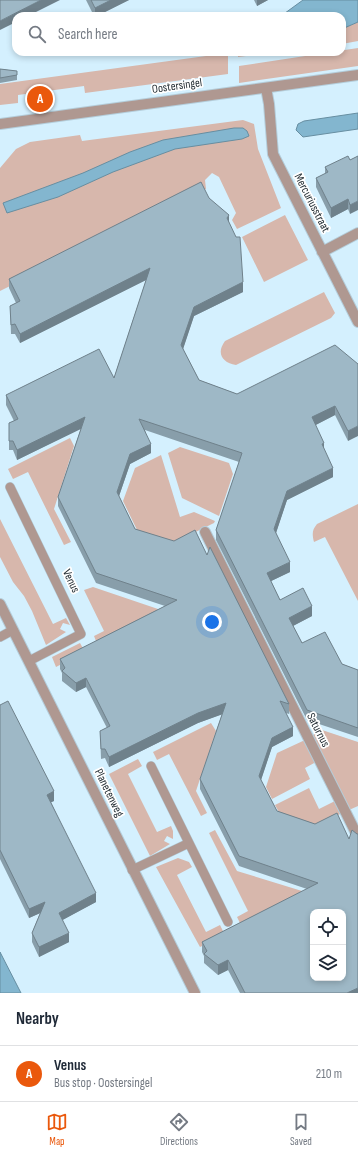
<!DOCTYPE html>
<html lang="en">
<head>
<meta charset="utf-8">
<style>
	body { margin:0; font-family:"Sofia Sans Condensed",sans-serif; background:#f6f6f7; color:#1f2937 }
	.controls { position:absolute; right:12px; bottom:12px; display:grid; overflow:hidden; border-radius:8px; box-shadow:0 2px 6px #0003 }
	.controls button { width:36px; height:36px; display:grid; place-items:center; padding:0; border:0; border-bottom:1px solid #e0e1e3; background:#fff; color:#1f2937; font:20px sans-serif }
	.you { position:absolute; left:212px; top:622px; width:14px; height:14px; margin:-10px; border:3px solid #fff; border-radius:50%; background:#1a73e8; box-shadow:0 0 0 6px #1a73e833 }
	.badge { display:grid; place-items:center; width:26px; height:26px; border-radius:50%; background:#ea580c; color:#fff; font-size:13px; font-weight:700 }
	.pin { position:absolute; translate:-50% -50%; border:2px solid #fff; box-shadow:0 1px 4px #0006 }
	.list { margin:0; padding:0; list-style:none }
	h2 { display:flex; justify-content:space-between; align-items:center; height:52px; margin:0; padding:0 16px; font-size:17px }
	h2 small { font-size:13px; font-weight:400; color:#747a83 }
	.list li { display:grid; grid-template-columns:26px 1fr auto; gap:12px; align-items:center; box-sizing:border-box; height:56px; padding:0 16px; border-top:1px solid #e0e1e3 }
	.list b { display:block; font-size:15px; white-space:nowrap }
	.list p { margin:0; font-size:13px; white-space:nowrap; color:#747a83 }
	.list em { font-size:13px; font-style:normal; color:#747a83 }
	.icon { flex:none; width:22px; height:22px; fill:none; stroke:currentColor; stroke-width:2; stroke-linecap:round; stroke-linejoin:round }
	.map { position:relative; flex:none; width:358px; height:993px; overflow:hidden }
	.search { position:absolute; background:#fff; box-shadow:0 2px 6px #0003; left:12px; right:12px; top:12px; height:44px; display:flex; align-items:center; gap:10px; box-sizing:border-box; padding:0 14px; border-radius:12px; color:#747a83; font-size:15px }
	.sheet { height:108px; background:#fff }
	nav { display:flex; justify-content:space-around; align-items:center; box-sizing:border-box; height:56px; border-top:1px solid #e0e1e3; background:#fff; font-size:11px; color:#747a83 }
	nav a { display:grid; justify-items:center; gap:2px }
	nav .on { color:#ea580c }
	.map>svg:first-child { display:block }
	.green { fill:#d7b7ac }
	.water { fill:#83b6cf; stroke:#678ea1 }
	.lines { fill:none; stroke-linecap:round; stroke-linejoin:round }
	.service-casing { stroke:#b4cdda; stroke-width:10 }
	.pedestrian-casing { stroke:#b4cdda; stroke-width:12 }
	.minor-casing { stroke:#b4cdda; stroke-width:12 }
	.tertiary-casing { stroke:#b4cdda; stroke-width:12 }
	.service { stroke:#af9891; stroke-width:9 }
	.pedestrian { stroke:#af9891; stroke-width:10 }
	.minor { stroke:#af9891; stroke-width:10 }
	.tertiary { stroke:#af9891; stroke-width:10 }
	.wall { fill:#889eaa }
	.shaded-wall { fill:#6f818b }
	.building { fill:#9eb8c6; stroke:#6f818b; fill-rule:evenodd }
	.labels { text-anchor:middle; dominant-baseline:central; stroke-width:3.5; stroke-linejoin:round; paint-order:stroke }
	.street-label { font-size:12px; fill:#252f35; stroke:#fff }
</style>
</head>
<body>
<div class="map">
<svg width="358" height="993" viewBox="0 0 358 993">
	<rect width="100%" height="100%" fill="#d4f0fe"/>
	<!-- green -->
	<path class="green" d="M358,22V41L342,44V29Z
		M358,48V66L239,83V66Z
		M238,52H279L238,57Z
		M228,53V74L85,93L84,86L18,95V103L0,105V84Z
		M243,120L254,124L258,149L281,208L237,229L232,220L236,213L219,177L212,173L205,180L206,189L0,291V168L16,149L30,142L80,135L82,141Z
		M285,215L308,260L264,282L242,237Z
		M324,292L335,313L331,318L236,365C222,363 216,353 225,341Z
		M70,438L74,446L54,509L71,542L64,545L28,472L13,479L8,469Z
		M180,447L229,463L233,474L219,516L182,498L168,453Z
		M161,455L180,517L194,512L215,521L214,523L173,543L139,534L123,501L135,468Z
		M358,504V601L325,537L314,542C312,534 312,530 317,524Z
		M0,519L53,624L66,618L70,625L63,623L60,629L66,632L46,645L32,611L24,596L13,582L0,557Z
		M93,587L158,609L157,616L98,646L94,636L104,631L84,590Z
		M80,643L85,652L56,667L52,657Z
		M211,723L216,731L196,791L207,813L201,816L169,754L157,760L153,752Z
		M322,730L358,742V806L349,810L311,736Z
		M305,740L316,762L305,768L310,779L272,799L266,787L277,753Z
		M138,759L142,766L128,774L157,832L171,826L173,831V839L167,836L164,841L170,844L150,856L109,774Z
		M309,788L319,809L335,801L342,813L315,827L281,816L275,805Z
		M215,830L237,871L302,891L301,898L242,927L237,917L248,911L209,833Z
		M178,858L189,862L192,867L177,875L206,932L220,925L225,935L200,947L156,867Z"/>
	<!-- water -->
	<path class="water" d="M303,0H358V22L342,29V16H281Z
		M358,113V129L303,137L296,130L298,124L304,121Z
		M234,128H243L247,131L249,136L242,139L175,149L113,172L58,197L7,213L3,203L83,173L130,152L163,140Z
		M0,952L21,993H0Z"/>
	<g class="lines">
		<defs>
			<path id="service" d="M10,487L81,634L29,661
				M0,637L13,630
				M151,766L228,922
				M132,870L189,843"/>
			<path id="pedestrian" d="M205,532L358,837"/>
			<path id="minor" d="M266,88L269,104L273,154L358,322
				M322,252L358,233"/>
			<path id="tertiary" d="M0,124L358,75
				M0,604L195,993"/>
		</defs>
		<!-- service casing -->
		<use href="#service" class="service-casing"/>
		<!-- pedestrian casing -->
		<use href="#pedestrian" class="pedestrian-casing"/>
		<!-- minor casing -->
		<use href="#minor" class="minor-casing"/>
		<!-- tertiary casing -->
		<use href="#tertiary" class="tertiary-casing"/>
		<!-- service -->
		<use href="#service" class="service"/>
		<!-- pedestrian -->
		<use href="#pedestrian" class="pedestrian"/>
		<!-- minor -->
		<use href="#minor" class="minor"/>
		<!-- tertiary -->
		<use href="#tertiary" class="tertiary"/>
	</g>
	<!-- wall -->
	<path class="wall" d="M86,0H129L97,16H94Z
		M254,0H268L257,6Z
		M0,69L17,71V80L0,83Z
		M358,156L350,214L348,209L331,218L316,187V178L325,174V167L350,160Z
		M209,198L229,223L243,292L194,316L183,349L199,380L237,394L358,364L348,441L335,415L315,425L333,477L287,500L276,533L290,572L271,581L280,600L312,616L293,626L302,643L342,664L358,670V737L307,720L216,540V530L239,462L145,430L151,453L130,464L119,496L135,529L207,555L289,704V714L286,713L293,736L272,747L261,780L277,811L315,824L358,993H240L228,970L218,975L204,963V956L202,952V942L307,889L239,866L200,789V779L222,714L198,723L109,767L105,758L101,759L100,731L107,728L86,687L76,692L62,681V673L60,669V659L165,606L96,583L58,506V497L81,428L17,460L13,450H9V423L14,421L6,405V395L114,378L146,280L20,343L15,334H11L10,306L16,303L9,288V279Z
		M0,705L54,801L51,802L96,902L62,920L69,942L39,957L32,942V933L40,913L29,918L0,859Z"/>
	<!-- shaded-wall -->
	<path class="shaded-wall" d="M41,0H60L28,16H16V22L0,30V21Z
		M111,0H129L97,16H95V8Z
		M257,0H268L257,6Z
		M348,199V209L331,218V208Z
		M358,201V210L350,214V205Z
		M229,215V225L227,218Z
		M150,268V278L20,343V334Z
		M243,282V292L194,316L181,355V345L194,307Z
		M335,406V415L312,427V417Z
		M85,417V427L17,460V450Z
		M358,426V436L348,441V431Z
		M324,443V453L322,444Z
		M151,444V453L130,464L117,502V492L130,454Z
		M333,468V477L287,500L274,539V529L287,491Z
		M290,562V572L267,583V573Z
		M312,606V616L289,628V618Z
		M86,678V687L76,692V683Z
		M226,703V713L198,723L109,767V757L198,713Z
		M293,727V736L272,747L259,786V776L272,738Z
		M54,791V801L47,804V795Z
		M96,893V902L59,922V913Z
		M45,902V911L29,918V909Z
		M69,933V942L39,957V947Z
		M228,960V970L218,975V965Z
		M358,988V993H347Z"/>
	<!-- building -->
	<path class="building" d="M0,0H41L0,21Z
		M91,0H111L95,8Z
		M0,69L17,71V75L0,78Z
		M348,156L350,160L358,156V201L350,205L348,199L331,208L316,178L328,172L325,167Z
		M201,182L209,198L229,215L227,218L236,237H240L243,282L194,307L181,345L199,380L237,394L335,345L358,364V426L348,431L335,406L312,417L324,443L322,444L333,468L287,491L274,529L290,562L267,573L280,600L303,588L312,606L289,618L302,643L325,632L342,664L358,670V728L307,710L216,530L242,453L139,419L151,444L130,454L117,492L135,529L174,541L195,530L207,555L210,547L289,704L280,701L293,727L272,738L259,776L277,811L315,824L337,813L349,839L352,830L357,834H358V988L347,993H245L228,960L218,965L204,954L207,951L202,942L318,883L239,856L200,779L226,703L198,713L109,757L105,749H101L100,731L110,726L86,678L76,683L62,671L65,668L60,659L177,600L96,573L58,497L85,417L17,450L13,441H9V423L18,419L6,395L99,349L114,378L150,268L20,334L15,324L11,325L10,306L20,301L9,279ZM313,912H343V978H313Z
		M8,701L54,791L47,795L96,893L59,913L69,933L39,947L32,933L45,902L29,909L0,850V705Z"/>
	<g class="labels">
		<!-- street labels -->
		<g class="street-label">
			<text transform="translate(177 86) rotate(-8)">Oostersingel</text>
			<text transform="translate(312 203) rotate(63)">Mercuriusstraat</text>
			<text transform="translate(71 581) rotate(65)">Venus</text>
			<text transform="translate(318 730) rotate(63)">Saturnus</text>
			<text transform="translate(109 793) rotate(64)">Planetenweg</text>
		</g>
	</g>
</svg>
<div class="controls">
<button><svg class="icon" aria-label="locate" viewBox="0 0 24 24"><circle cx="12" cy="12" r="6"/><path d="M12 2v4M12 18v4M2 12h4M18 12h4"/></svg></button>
<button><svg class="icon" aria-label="layers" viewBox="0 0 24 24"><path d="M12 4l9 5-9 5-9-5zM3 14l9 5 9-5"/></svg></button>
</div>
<div class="you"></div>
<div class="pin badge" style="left:40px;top:99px">A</div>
<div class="search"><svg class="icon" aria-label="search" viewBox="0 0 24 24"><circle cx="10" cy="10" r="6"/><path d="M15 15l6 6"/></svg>Search here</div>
</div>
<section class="sheet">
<h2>Nearby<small></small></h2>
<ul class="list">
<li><span class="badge">A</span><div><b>Venus</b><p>Bus stop · Oostersingel</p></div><em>210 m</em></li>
</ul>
</section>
<nav>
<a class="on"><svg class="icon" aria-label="map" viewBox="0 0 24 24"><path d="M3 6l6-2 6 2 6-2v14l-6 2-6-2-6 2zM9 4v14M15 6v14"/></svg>Map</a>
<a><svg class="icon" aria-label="directions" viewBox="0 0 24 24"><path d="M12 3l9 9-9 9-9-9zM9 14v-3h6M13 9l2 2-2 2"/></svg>Directions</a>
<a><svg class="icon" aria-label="saved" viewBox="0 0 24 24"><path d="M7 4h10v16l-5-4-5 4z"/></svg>Saved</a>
</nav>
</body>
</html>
